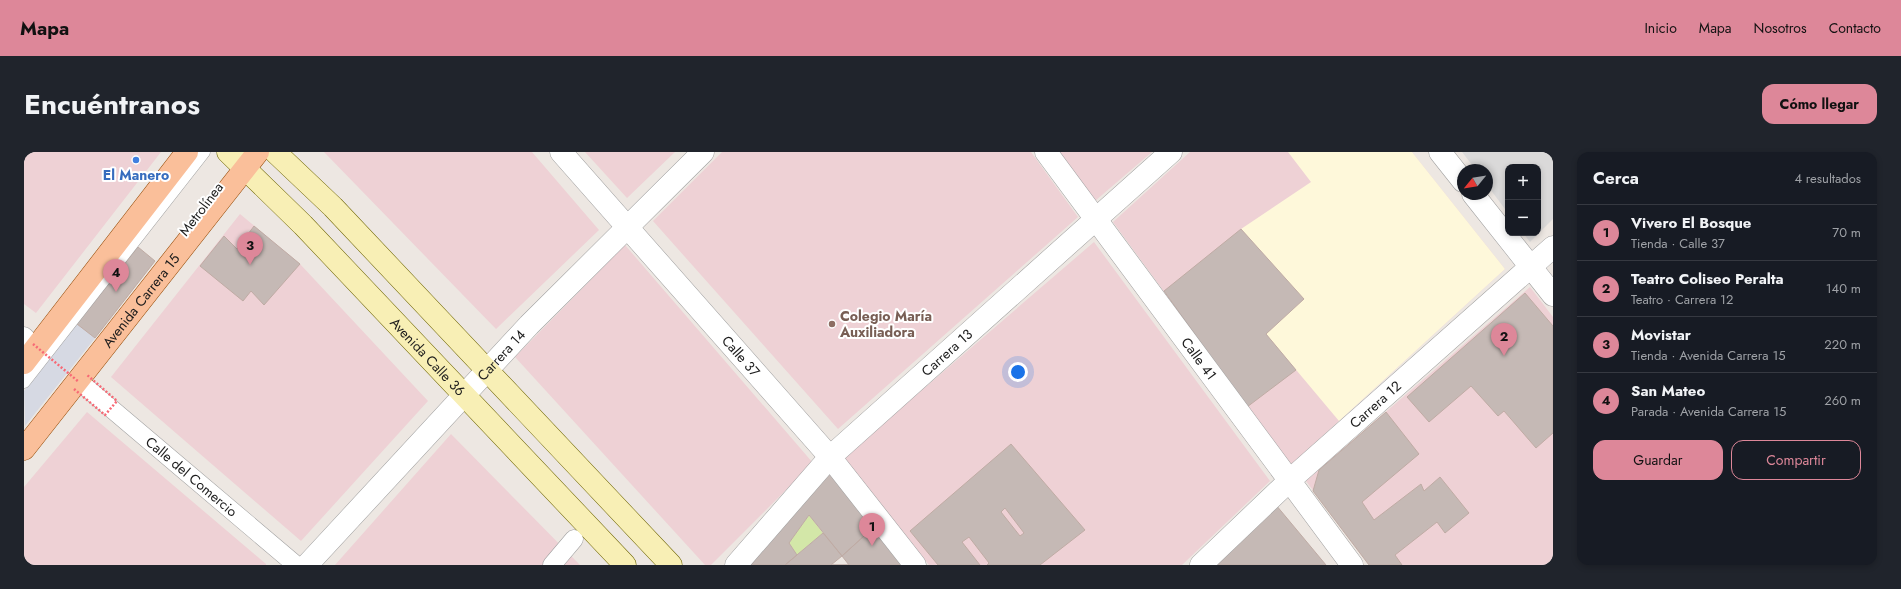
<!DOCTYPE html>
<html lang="es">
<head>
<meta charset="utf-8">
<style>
	body { margin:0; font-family:Jost,sans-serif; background:#20242c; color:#f1f3f6 }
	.controls { position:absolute; right:12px; top:12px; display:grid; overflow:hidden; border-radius:8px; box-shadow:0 2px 6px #0003 }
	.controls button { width:36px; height:36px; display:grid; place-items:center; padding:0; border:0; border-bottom:1px solid #363941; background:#171b24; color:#f1f3f6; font:20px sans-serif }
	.compass { position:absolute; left:1433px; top:12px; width:36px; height:36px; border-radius:50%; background:#171b24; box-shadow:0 2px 6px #0003; rotate:240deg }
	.you { position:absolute; left:994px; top:220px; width:14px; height:14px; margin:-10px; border:3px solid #fff; border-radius:50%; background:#1a73e8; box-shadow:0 0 0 6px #1a73e833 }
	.badge { display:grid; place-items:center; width:26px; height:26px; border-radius:50%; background:#dd8799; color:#111; font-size:13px; font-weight:700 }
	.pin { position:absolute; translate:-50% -33px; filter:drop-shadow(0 1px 2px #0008) }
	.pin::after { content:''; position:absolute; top:21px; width:14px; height:12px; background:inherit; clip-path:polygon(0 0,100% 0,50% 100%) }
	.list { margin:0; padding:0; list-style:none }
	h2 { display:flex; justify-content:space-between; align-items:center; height:52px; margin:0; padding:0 16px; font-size:17px }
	h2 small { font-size:13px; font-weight:400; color:#9ea1a6 }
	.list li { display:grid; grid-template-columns:26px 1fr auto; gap:12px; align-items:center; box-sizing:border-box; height:56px; padding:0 16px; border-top:1px solid #363941 }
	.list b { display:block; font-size:15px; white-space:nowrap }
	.list p { margin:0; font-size:13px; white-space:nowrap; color:#9ea1a6 }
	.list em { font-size:13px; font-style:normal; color:#9ea1a6 }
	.actions { display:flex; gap:8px; padding:12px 16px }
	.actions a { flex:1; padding:9px 0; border:1px solid #dd8799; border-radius:12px; text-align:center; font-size:14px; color:#dd8799 }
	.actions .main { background:#dd8799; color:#111 }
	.map { position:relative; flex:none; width:1529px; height:413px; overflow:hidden; border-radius:12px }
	header { display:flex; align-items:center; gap:24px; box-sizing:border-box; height:56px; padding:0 20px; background:#dd8799; color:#111 }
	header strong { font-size:19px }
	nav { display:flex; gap:22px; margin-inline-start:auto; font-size:14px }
	.intro { display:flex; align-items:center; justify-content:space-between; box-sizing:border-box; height:96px; padding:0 24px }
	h1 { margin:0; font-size:28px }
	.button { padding:10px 18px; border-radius:12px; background:#dd8799; color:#111; font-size:14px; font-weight:700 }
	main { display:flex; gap:24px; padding:0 24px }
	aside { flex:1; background:#171b24; border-radius:12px; box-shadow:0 2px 6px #0003 }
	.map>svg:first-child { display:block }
	.residential { fill:#dad9d9 }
	.commercial { fill:#eed1d5 }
	.education { fill:#fef8da }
	.grass { fill:#d3e7a8 }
	.plaza { fill:#d6d9e3 }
	.building { fill:#c5b9b5; stroke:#bfaba4; fill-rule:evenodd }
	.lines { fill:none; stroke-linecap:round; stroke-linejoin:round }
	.service-casing { stroke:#a0a0a0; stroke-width:13 }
	.pedestrian-casing { stroke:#a0a0a0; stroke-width:19 }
	.minor-casing { stroke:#a0a0a0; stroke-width:23 }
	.secondary-casing { stroke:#706706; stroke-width:23 }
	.primary-casing { stroke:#924803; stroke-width:23 }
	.service { stroke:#fff; stroke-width:12 }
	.pedestrian { stroke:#fff; stroke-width:18 }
	.minor { stroke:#fff; stroke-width:22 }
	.secondary { stroke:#f8efb5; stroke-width:22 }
	.primary { stroke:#fabf9a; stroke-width:22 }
	.path-bridge { stroke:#f76975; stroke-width:2.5; stroke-dasharray:2 2; stroke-linecap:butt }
	.shop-dot { fill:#3f7fe0; stroke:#fff; stroke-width:1.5 }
	.education-dot { fill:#8d6e63; stroke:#fff; stroke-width:1.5 }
	.labels { text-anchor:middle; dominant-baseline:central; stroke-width:4; stroke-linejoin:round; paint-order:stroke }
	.shop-label { font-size:14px; font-weight:bold; fill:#366cbe; stroke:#fff }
	.street-label { font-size:14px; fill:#1c1c1c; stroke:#fff }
	.education-label { font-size:14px; font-weight:bold; fill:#785e54; stroke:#fff; text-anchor:start }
</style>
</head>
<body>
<header>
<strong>Mapa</strong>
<nav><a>Inicio</a><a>Mapa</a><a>Nosotros</a><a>Contacto</a></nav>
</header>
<div class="intro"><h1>Encuéntranos</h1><a class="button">Cómo llegar</a></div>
<main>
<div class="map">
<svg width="1529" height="413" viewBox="0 0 1529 413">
	<rect width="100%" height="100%" fill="#ede7e2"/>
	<!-- residential -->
	<path class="residential" d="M1438,0H1529V67L1506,90L1499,81H1514V15H1484V61L1463,33V18H1452Z"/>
	<!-- commercial -->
	<path class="commercial" d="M0,0H137L12,161L0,152Z
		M300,0H508L575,78L472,177Z
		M561,0H651L603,46Z
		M698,0H1007L1054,65L814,277L629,69Z
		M1034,0H1128L1071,49Z
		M1166,0H1388L1481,117L1267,313L1089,70Z
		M216,62L276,112L404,249L277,389L87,225Z
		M1070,90L1246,329L1158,413H905L819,306Z
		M601,93L789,311L687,413H681L491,205Z
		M1506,135L1529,165V413H1345L1282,329Z
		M63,260L242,412V413H0V335Z
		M427,282L556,413H311Z"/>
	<!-- education -->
	<path class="education" d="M1264,0H1388L1481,117L1315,269L1242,182L1279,147L1217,77L1287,30Z"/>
	<!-- grass -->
	<path class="grass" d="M785,363L799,381L773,403L765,391Z"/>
	<!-- plaza -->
	<path class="plaza" d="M53,172L71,186L1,274L0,239Z"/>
	<!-- building -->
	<path class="building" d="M230,74L276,112L240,153L227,139L219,149L176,114L200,84L213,97Z
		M1217,77L1280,147L1242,182L1272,218L1223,255L1140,139Z
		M114,95L131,109L71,186L53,172Z
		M1501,141L1529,174V281L1512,296L1480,259L1474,264L1447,234L1405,270L1383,245Z
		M1362,260L1395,302L1338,350L1350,368L1397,332L1400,339L1416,325L1445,361L1421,381L1413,370L1371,403L1378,413H1345L1289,339L1295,318Z
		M987,292L1061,378L1016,413H963L965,411L945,385L938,390L956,413H914L886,379ZM981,356L1000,381L996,384L977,360Z
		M806,315L851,374L818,404L785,363L765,391L773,403L761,413H727Z
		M1252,353L1302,413H1186Z
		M851,374L882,413H761L799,381L818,404Z
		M818,404L825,413H807Z"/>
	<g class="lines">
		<defs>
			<path id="service" d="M0,230L180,0"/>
			<g id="pedestrian">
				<path d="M0,184L4,188"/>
				<path id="s1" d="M63,236L272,413"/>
				<path d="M528,413L550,387"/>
			</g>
			<g id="minor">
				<path id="s2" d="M537,0L806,305L891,413"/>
				<path id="s3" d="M1022,0L1328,413"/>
				<path d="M1416,0L1439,29"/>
				<path d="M1449,42L1529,143"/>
				<path id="s4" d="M283,413L505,173L679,0"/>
				<path id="s5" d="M712,413L806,305L1147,0"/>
				<path id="s6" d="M1177,413L1266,328L1529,95"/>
			</g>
			<g id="secondary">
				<path id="s7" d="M204,0L279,73L601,413"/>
				<path d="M251,0L309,55L647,413"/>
			</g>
			<g id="primary">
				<path d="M0,211L163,0"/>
				<path id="s8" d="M0,297L234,0"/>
			</g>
		</defs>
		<!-- service casing -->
		<use href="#service" class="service-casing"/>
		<!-- pedestrian casing -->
		<use href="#pedestrian" class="pedestrian-casing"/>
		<!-- minor casing -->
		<use href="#minor" class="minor-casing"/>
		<!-- secondary casing -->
		<use href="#secondary" class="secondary-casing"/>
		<!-- primary casing -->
		<use href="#primary" class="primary-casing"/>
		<!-- service -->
		<use href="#service" class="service"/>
		<!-- pedestrian -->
		<use href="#pedestrian" class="pedestrian"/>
		<!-- minor -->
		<use href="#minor" class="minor"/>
		<!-- secondary -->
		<use href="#secondary" class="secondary"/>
		<!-- primary -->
		<use href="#primary" class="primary"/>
		<!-- path-bridge -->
		<path class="path-bridge" d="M9,192L55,230
			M50,237L81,263L93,249L62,222"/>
	</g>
	<!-- markers -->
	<circle class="shop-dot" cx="112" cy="8" r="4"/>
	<circle class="education-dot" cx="808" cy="172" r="4"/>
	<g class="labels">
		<!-- shop labels -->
		<g class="shop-label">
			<text x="112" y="23">El Manero</text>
		</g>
		<!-- street labels -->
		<g class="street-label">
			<text transform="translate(177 57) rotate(-53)">Metrolínea</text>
			<text stroke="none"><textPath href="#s8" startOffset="189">Avenida Carrera 15</textPath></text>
			<text stroke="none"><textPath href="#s5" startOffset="300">Carrera 13</textPath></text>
			<text stroke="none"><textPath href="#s4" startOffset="286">Carrera 14</textPath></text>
			<text stroke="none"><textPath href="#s2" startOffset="272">Calle 37</textPath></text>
			<text stroke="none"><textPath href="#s7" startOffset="286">Avenida Calle 36</textPath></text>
			<text stroke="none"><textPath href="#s3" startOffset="257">Calle 41</textPath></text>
			<text stroke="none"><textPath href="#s6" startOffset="237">Carrera 12</textPath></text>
			<text stroke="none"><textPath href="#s1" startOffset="137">Calle del Comercio</textPath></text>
		</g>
		<!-- education labels -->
		<g class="education-label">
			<text x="816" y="164">Colegio María<tspan x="816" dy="16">Auxiliadora</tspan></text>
		</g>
	</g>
</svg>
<div class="controls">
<button>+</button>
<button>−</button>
</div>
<svg class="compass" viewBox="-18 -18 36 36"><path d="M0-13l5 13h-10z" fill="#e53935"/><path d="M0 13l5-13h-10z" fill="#9ea1a6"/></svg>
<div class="you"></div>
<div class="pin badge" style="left:848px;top:394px">1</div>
<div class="pin badge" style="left:1480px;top:204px">2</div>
<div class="pin badge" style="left:226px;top:113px">3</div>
<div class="pin badge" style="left:92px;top:140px">4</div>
</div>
<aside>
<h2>Cerca<small>4 resultados</small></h2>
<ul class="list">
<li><span class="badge">1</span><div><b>Vivero El Bosque</b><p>Tienda · Calle 37</p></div><em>70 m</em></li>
<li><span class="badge">2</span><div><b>Teatro Coliseo Peralta</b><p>Teatro · Carrera 12</p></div><em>140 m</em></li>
<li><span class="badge">3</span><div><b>Movistar</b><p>Tienda · Avenida Carrera 15</p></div><em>220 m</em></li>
<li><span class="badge">4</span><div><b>San Mateo</b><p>Parada · Avenida Carrera 15</p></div><em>260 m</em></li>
</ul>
<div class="actions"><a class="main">Guardar</a><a>Compartir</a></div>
</aside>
</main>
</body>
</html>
